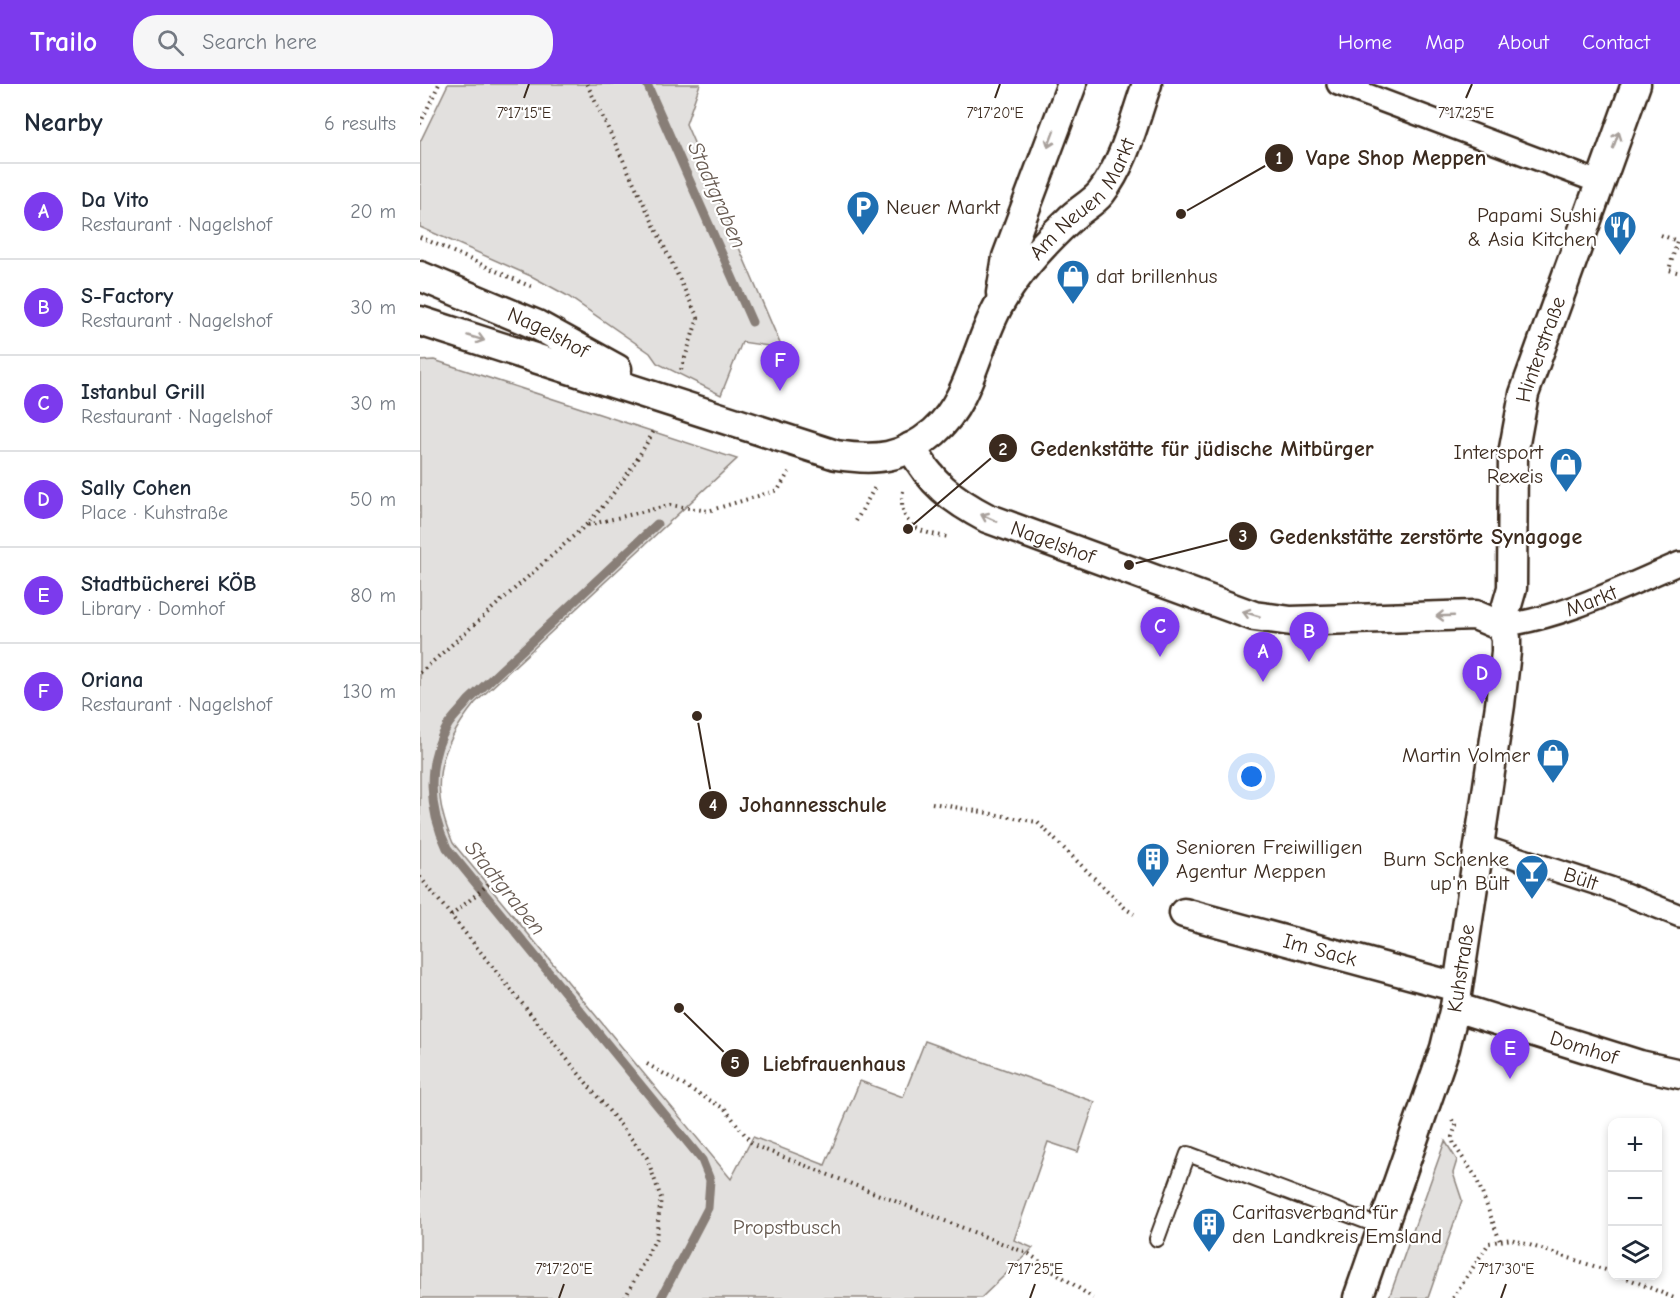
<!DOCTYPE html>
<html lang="en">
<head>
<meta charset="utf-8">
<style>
	body { margin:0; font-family:"Comic Neue",sans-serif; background:#f6f6f7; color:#1f2937 }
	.controls { position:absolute; right:18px; bottom:18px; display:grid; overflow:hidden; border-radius:12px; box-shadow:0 3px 9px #0003 }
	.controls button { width:54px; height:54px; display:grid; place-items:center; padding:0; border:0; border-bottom:2px solid #e0e1e3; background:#fff; color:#1f2937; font:30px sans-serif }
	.you { position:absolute; left:832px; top:693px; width:21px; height:21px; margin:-15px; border:4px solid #fff; border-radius:50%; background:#1a73e8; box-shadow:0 0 0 9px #1a73e833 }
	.badge { display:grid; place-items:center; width:39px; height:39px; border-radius:50%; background:#7c3aed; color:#fff; font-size:20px; font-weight:700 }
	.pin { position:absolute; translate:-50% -50px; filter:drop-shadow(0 2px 3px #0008) }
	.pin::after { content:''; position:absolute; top:32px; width:21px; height:18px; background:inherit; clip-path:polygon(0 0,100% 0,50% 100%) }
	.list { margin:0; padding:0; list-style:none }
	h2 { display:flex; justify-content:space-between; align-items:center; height:78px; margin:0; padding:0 24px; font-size:26px }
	h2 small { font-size:20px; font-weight:400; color:#747a83 }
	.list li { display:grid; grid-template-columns:39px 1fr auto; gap:18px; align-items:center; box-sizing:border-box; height:96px; padding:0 24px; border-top:2px solid #e0e1e3 }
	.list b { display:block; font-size:22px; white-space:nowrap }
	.list p { margin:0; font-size:20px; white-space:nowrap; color:#747a83 }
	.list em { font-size:20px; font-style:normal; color:#747a83 }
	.icon { flex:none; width:33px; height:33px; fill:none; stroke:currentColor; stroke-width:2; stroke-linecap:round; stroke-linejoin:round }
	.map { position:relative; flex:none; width:1260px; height:1214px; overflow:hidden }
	header { display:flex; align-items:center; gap:36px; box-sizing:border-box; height:84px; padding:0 30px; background:#7c3aed; color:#fff }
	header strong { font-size:28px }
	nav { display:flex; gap:33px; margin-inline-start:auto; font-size:21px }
	.search { width:420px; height:54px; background:#f6f6f7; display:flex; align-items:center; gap:15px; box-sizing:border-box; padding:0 21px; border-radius:24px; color:#747a83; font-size:22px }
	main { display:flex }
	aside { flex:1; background:#fff }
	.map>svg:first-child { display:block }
	.green { fill:#e2e0de; stroke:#8e857e; stroke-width:1.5 }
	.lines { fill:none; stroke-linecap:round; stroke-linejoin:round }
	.stream { stroke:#887e77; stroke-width:9 }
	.service-casing { stroke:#3b2a1e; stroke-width:18 }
	.pedestrian-casing { stroke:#3b2a1e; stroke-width:26 }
	.minor-casing { stroke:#3b2a1e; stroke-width:33 }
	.path { stroke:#3b2a1e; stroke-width:4; stroke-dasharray:1.5 4.5; stroke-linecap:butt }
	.service { stroke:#fff; stroke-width:14 }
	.pedestrian { stroke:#fff; stroke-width:21 }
	.minor { stroke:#fff; stroke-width:28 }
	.oneway { stroke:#a79f9a }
	.ticks { fill:none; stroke:#3b2a1e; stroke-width:2 }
	.labels { text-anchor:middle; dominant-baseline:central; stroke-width:4.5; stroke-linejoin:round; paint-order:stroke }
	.street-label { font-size:21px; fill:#3b2a1e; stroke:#fff }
	.poi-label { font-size:21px; fill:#3b2a1e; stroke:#fff; text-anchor:start }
	.park-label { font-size:21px; fill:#65584e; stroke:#fff }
	.water-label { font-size:22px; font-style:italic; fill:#685b52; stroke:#fff }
	.ticks-label { font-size:15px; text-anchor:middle; fill:#3b2a1e; stroke:#fff; stroke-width:4.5; stroke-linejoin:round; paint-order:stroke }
	.leader { fill:none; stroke:#3b2a1e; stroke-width:2 }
	.callout-dot { fill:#3b2a1e; stroke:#fff; stroke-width:2 }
	.mark-label { font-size:18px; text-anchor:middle; font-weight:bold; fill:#fff }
	.callout-label { font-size:22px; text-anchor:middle; font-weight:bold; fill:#3b2a1e; stroke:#fff; stroke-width:4.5; stroke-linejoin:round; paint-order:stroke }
</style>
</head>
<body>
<header>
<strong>Trailo</strong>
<div class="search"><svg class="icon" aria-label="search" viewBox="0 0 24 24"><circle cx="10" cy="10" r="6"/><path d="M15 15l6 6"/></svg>Search here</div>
<nav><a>Home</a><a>Map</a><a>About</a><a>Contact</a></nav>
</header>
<main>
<aside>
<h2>Nearby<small>6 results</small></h2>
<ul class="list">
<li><span class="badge">A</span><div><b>Da Vito</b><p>Restaurant · Nagelshof</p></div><em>20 m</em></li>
<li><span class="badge">B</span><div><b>S-Factory</b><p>Restaurant · Nagelshof</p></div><em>30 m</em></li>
<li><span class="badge">C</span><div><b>Istanbul Grill</b><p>Restaurant · Nagelshof</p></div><em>30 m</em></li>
<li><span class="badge">D</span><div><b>Sally Cohen</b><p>Place · Kuhstraße</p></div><em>50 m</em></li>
<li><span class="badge">E</span><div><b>Stadtbücherei KÖB</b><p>Library · Domhof</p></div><em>80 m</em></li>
<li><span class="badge">F</span><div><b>Oriana</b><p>Restaurant · Nagelshof</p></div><em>130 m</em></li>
</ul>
</aside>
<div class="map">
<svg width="1260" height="1214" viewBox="0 0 1260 1214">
	<rect width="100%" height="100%" fill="#fff"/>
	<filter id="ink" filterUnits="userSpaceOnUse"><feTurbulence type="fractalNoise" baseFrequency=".0167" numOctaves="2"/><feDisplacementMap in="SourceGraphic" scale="12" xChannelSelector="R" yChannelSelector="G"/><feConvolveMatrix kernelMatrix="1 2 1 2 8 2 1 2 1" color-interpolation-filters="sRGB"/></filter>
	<g filter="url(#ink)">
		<!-- green -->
		<path class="green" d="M28,0H280L266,40L362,264L322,258L301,311L237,279L230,269L146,211L113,193L0,143V58Z
			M14,276L317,375L55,619C18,665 8,702 33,759L311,1095L333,1053L405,1081L440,997L483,1013L505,957L675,1018L658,1068L628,1058L594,1156L613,1164L561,1214H0V277Z
			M1025,1057L1037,1076L1033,1089L1042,1116L1008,1214H969Z"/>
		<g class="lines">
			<!-- stream -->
			<path class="stream" d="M227,0L332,238
				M237,440L49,616C43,624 34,632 28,641C5,678 9,727 27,764L282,1076L290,1096L288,1124L241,1214"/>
			<defs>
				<path id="service" d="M737,1155L768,1070L964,1144"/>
				<g id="pedestrian">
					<path d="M918,0L1181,99"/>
					<path id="s1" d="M1081,542C1145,533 1201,504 1260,479"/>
					<path id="s2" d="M1060,762L1190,804L1260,832"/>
				</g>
				<g id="minor">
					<path id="s3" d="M0,192L117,241L197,285"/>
					<path d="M581,209L587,173L652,0"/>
					<path id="s4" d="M0,237L416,371C456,377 482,375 514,348C551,316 556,260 580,219C598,187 623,160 650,135C659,126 673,119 681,109C705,78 714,36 727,0"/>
					<path id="s5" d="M491,363C511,399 531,415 567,434L834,532L871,537L1055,531L1081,542"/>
					<path id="s6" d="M1081,542L1092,504L1093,370L1104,310L1216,0"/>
					<path id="s7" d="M764,829L1037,903"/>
					<path id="s8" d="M1035,923L1220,981L1260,990"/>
					<path id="s9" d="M938,1214L1025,964L1035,923L1080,621L1086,568V554L1081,542"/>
				</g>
			</defs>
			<!-- service casing -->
			<use href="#service" class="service-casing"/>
			<!-- pedestrian casing -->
			<use href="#pedestrian" class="pedestrian-casing"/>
			<!-- minor casing -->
			<use href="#minor" class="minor-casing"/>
			<!-- path -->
			<path class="path" d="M167,0L278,234L260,289
				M0,40L19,0
				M1241,151L1257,157L1249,186L1260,189
				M0,153L114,204
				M483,407C477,442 500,449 529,453
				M436,437L455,403
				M168,441L250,421L288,427L358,406L369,388
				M0,589L166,441C194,412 215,380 235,345
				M512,719L617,738L706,825L714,830
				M0,793L227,1074L241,1114L236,1154L205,1214
				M31,832L72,797
				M227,980L305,1025L333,1061L609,1170L673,1214
				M1032,1036L1036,1041L1032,1053L1034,1061L1056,1093L1080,1157
				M1202,1192L1254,1214
				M1033,1214L1069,1159L1091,1155L1192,1188"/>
			<!-- service -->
			<use href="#service" class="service"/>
			<!-- pedestrian -->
			<use href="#pedestrian" class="pedestrian"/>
			<!-- minor -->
			<use href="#minor" class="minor"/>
		</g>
		<!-- one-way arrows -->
		<defs><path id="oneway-shaft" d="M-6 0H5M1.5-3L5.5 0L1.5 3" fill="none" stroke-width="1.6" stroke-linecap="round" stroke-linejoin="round" transform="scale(1.5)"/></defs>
		<g class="oneway">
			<use href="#oneway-shaft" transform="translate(631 55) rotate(110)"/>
			<use href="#oneway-shaft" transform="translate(1196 56) rotate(-70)"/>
			<use href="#oneway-shaft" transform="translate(56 254) rotate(17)"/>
			<use href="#oneway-shaft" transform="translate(569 434) rotate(-156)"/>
			<use href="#oneway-shaft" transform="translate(831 530) rotate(-164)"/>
			<use href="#oneway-shaft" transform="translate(1025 532) rotate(178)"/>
		</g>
	</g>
	<!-- ticks -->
	<path class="ticks" d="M104,14L109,0M575,14L580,0M1046,14L1052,0M139,1214L144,1200M610,1214L615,1200M1081,1214L1086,1200"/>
	<!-- icons -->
	<defs>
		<symbol id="parking-pin" viewBox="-11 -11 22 30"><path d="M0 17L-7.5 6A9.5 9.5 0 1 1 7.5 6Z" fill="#1f6fb2" stroke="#fff"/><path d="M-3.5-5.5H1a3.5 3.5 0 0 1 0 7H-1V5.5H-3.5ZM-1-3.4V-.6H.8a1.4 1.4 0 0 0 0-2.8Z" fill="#fff"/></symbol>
		<symbol id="restaurant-pin" viewBox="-11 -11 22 30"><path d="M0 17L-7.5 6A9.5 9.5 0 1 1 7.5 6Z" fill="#1f6fb2" stroke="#fff"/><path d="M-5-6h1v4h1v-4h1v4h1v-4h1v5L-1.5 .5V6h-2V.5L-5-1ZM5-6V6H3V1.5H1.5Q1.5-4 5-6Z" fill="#fff"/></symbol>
		<symbol id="shop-pin" viewBox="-11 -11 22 30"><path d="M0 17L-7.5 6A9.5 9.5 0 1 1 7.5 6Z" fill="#1f6fb2" stroke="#fff"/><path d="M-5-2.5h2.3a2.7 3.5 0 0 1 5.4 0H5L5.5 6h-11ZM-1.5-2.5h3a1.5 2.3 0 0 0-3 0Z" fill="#fff"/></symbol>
		<symbol id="building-pin" viewBox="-11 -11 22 30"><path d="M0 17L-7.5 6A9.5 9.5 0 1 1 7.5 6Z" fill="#1f6fb2" stroke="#fff"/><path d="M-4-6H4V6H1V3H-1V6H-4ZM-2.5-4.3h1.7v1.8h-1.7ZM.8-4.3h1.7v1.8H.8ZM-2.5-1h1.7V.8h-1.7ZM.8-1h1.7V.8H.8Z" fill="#fff"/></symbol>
		<symbol id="bar-pin" viewBox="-11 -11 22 30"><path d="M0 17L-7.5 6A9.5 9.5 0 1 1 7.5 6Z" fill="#1f6fb2" stroke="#fff"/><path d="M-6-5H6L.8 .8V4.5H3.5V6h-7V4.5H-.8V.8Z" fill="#fff"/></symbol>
	</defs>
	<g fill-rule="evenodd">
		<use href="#parking-pin" x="424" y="104" width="38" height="52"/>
		<use href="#restaurant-pin" x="1181" y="124" width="38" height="52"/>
		<use href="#shop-pin" x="634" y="173" width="38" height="52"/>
		<use href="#shop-pin" x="1127" y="361" width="38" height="52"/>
		<use href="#shop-pin" x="1114" y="652" width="38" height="52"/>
		<use href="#building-pin" x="714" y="756" width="38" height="52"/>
		<use href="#bar-pin" x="1093" y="768" width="38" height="52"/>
		<use href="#building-pin" x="770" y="1121" width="38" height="52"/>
	</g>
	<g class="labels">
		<!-- street labels -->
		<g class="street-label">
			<text stroke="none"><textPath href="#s4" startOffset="822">Am Neuen Markt</textPath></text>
			<text stroke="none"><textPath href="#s3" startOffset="140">Nagelshof</textPath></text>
			<text stroke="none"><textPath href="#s6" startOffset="282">Hinterstraße</textPath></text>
			<text stroke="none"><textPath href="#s5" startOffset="176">Nagelshof</textPath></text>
			<text stroke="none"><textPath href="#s1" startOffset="94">Markt</textPath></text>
			<text stroke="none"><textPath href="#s2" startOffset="106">Bült</textPath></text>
			<text stroke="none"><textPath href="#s7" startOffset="141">Im Sack</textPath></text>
			<text stroke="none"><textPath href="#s9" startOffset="346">Kuhstraße</textPath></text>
			<text stroke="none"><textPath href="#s8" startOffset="135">Domhof</textPath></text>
		</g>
		<!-- poi labels -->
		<g class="poi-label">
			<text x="466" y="123">Neuer Markt</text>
			<text x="1177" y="131" text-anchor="end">Papami Sushi<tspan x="1177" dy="24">&amp; Asia Kitchen</tspan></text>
			<text x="676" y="192">dat brillenhus</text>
			<text x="1123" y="368" text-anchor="end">Intersport<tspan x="1123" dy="24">Rexeis</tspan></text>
			<text x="1110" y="671" text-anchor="end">Martin Volmer</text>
			<text x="756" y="763">Senioren Freiwilligen<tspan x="756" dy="24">Agentur Meppen</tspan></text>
			<text x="1089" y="775" text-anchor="end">Burn Schenke<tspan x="1089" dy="24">up'n Bült</tspan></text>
			<text x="812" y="1128">Caritasverband für<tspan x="812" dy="24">den Landkreis Emsland</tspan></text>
		</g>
		<!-- park labels -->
		<g class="park-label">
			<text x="367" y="1143">Propstbusch</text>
		</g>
		<!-- water labels -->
		<g class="water-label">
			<text transform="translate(297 111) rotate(66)">Stadtgraben</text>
			<text transform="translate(85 804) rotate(51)">Stadtgraben</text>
		</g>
	</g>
	<g class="ticks-label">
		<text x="104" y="34">7°17'15"E</text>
		<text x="575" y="34">7°17'20"E</text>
		<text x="1046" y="34">7°17'25"E</text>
		<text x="144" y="1190">7°17'20"E</text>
		<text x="615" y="1190">7°17'25"E</text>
		<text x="1086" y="1190">7°17'30"E</text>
	</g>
	<!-- callouts -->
	<path class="leader" d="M761 130L859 74M488 445L583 364M709 481L823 452M277 632L293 721M259 924L315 979"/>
	<g class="callout-dot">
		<circle cx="761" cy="130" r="6"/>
		<circle cx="488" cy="445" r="6"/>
		<circle cx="709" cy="481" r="6"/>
		<circle cx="277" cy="632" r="6"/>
		<circle cx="259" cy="924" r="6"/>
		<circle cx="859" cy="74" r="15"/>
		<circle cx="583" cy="364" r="15"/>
		<circle cx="823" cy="452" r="15"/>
		<circle cx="293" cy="721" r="15"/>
		<circle cx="315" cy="979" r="15"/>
	</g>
	<g class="mark-label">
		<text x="859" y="80">1</text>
		<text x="583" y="371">2</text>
		<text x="823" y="458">3</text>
		<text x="293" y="727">4</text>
		<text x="315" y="985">5</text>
	</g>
	<g class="callout-label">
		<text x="976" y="81">Vape Shop Meppen</text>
		<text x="782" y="372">Gedenkstätte für jüdische Mitbürger</text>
		<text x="1006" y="460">Gedenkstätte zerstörte Synagoge</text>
		<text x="393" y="728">Johannesschule</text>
		<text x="414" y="987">Liebfrauenhaus</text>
	</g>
</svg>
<div class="controls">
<button>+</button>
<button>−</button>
<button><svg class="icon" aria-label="layers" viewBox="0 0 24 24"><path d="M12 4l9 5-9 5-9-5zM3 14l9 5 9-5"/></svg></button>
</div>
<div class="you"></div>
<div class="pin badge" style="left:843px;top:598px">A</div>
<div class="pin badge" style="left:889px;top:578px">B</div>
<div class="pin badge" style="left:740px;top:573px">C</div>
<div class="pin badge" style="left:1062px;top:620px">D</div>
<div class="pin badge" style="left:1090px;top:995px">E</div>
<div class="pin badge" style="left:360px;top:307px">F</div>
</div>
</main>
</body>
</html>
